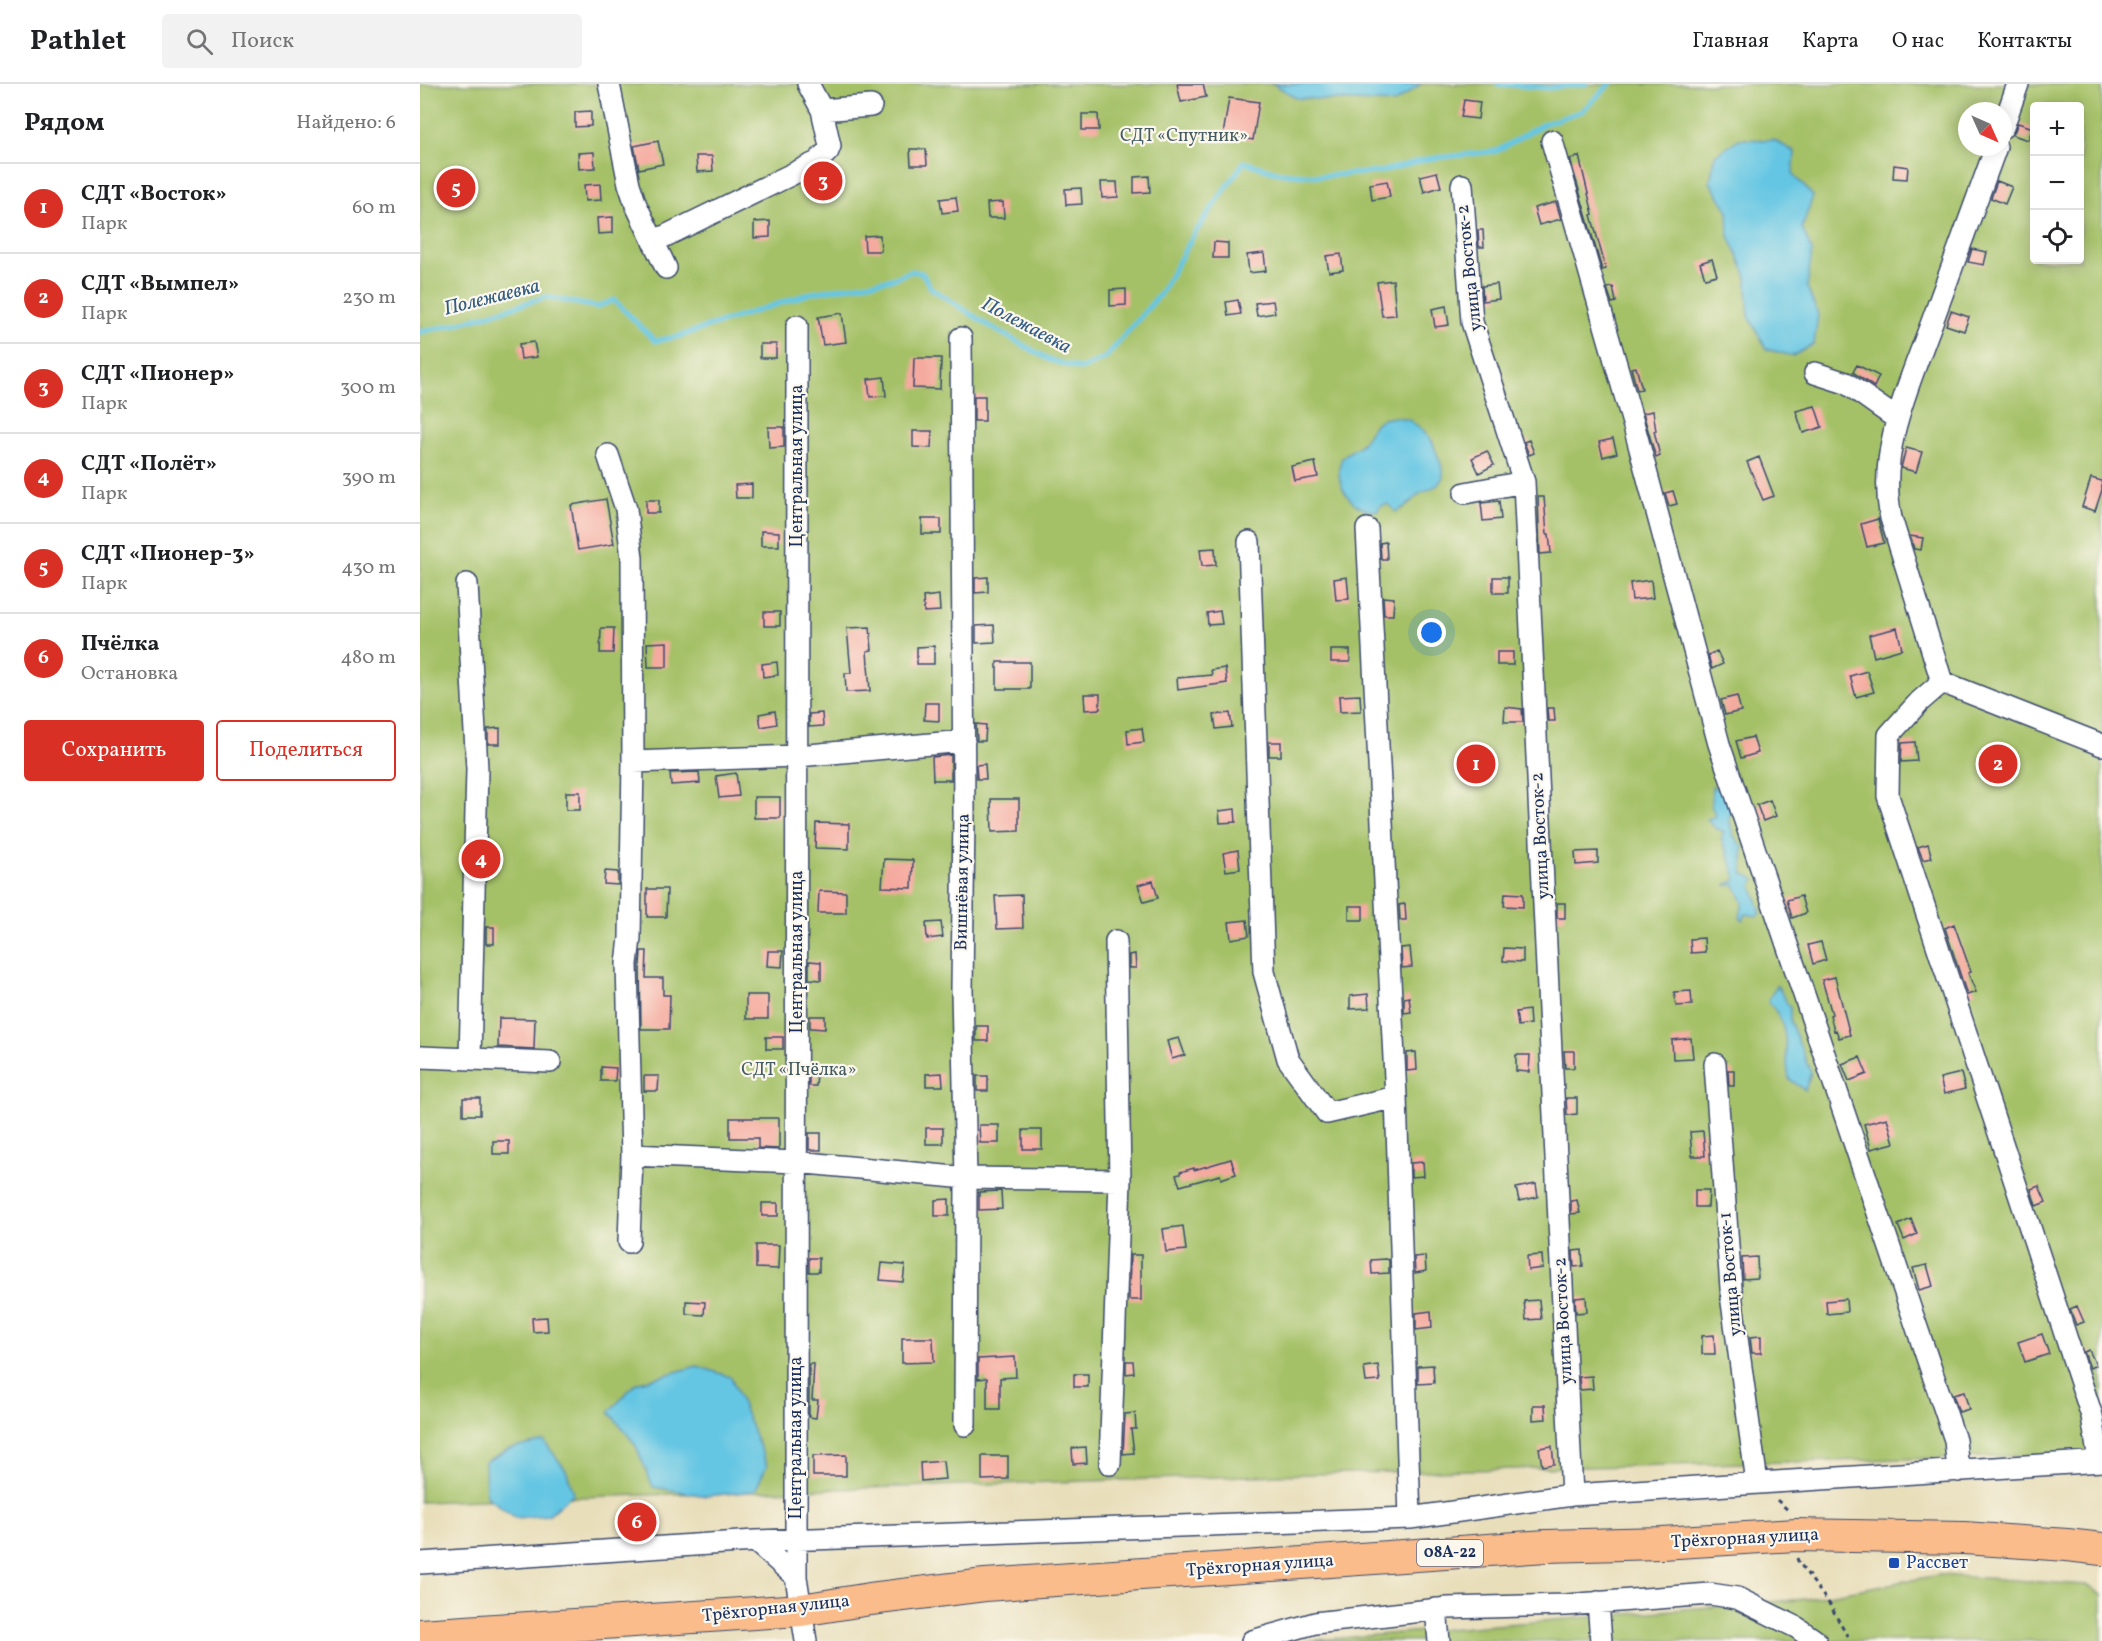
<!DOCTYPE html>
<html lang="ru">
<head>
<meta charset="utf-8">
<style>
	body { margin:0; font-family:Vollkorn,serif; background:#f2f2f2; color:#202124 }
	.controls { position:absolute; right:18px; top:18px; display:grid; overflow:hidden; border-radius:6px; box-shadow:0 3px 15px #0003 }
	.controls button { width:54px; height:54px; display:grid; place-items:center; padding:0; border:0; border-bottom:2px solid #e0e0e0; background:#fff; color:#202124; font:30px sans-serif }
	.compass { position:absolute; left:1538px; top:18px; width:54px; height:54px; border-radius:50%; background:#fff; box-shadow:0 3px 15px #0003; rotate:135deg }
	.you { position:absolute; left:1012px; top:549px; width:21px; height:21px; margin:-15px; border:4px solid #fff; border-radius:50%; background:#1a73e8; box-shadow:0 0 0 9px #1a73e833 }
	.badge { display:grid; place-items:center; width:39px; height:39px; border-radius:50%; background:#d93025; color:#fff; font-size:20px; font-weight:700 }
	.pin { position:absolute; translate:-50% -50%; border:3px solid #fff; box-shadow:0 2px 6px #0006 }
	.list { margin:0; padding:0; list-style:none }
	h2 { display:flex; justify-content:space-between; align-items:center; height:78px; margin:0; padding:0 24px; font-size:26px }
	h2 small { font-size:20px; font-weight:400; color:#757577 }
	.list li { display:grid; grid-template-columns:39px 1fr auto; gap:18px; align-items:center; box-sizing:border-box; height:90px; padding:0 24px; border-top:2px solid #e0e0e0 }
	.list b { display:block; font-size:22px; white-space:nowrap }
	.list p { margin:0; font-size:20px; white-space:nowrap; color:#757577 }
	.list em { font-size:20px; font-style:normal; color:#757577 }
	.actions { display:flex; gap:12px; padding:18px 24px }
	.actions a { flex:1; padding:14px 0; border:2px solid #d93025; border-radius:6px; text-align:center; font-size:21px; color:#d93025 }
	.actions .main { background:#d93025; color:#fff }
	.icon { flex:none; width:33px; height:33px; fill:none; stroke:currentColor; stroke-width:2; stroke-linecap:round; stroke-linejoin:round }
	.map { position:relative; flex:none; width:1682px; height:1557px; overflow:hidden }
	header { display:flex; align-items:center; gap:36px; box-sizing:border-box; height:84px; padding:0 30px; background:#fff; border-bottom:2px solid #e0e0e0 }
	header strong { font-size:28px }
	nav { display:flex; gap:33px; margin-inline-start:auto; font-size:21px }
	.search { width:420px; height:54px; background:#f2f2f2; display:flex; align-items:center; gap:15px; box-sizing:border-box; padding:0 21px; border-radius:6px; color:#757577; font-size:22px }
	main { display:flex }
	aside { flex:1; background:#fff }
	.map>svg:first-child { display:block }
	.green { fill:#a5c168; stroke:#607863; stroke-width:1.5; fill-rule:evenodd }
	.water { fill:#65c6e3; stroke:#407aa0; stroke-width:1.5 }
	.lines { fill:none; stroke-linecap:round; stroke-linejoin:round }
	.stream { stroke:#65c6e3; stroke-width:5 }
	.building { fill:#f5aa9f }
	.minor-casing { stroke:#3a496c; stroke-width:24 }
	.highway-casing { stroke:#3a496c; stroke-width:34 }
	.path { stroke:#3a496c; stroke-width:3; stroke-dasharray:4.5 4.5; stroke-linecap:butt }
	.minor { stroke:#fff; stroke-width:21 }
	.highway { stroke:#f9bc8a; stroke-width:32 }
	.transit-dot { fill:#1a4fb4; stroke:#fbf7ec; stroke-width:2 }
	.labels { text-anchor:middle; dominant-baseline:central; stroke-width:4.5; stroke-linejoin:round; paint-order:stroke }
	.shield { fill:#fbf7ec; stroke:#5e6b89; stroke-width:1.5 }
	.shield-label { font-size:16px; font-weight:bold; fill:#1b2f5e }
	.park-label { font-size:18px; fill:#445b61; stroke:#fbf7ec }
	.street-label { font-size:18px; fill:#1b2f5e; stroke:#fbf7ec }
	.transit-label { font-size:18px; fill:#164399; stroke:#fbf7ec; text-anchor:start }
	.water-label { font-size:20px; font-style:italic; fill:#315c86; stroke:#fbf7ec }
</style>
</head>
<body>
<header>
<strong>Pathlet</strong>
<div class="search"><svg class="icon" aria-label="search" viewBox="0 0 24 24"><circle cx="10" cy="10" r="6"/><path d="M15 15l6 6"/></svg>Поиск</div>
<nav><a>Главная</a><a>Карта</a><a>О нас</a><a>Контакты</a></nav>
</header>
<main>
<aside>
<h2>Рядом<small>Найдено: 6</small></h2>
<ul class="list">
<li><span class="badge">1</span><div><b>СДТ «Восток»</b><p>Парк</p></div><em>60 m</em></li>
<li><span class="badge">2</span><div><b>СДТ «Вымпел»</b><p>Парк</p></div><em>230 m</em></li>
<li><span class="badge">3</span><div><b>СДТ «Пионер»</b><p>Парк</p></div><em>300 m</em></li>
<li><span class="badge">4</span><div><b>СДТ «Полёт»</b><p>Парк</p></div><em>390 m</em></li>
<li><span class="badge">5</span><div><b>СДТ «Пионер-3»</b><p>Парк</p></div><em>430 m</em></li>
<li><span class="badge">6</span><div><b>Пчёлка</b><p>Остановка</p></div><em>480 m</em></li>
</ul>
<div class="actions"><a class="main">Сохранить</a><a>Поделиться</a></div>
</aside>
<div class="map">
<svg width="1682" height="1557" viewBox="0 0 1682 1557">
	<rect width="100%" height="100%" fill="#fbf7ec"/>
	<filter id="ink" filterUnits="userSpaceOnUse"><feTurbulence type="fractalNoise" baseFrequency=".0167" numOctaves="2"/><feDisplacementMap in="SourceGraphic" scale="12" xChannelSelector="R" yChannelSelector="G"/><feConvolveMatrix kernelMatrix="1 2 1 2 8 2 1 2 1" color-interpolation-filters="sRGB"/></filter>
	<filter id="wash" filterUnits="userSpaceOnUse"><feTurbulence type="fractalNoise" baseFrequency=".008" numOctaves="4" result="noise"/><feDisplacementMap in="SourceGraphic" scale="24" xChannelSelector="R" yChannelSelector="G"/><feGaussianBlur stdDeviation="1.35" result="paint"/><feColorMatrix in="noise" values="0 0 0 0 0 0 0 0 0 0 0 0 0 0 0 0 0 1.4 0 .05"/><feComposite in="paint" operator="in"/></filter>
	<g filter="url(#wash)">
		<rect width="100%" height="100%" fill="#e8deba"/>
		<!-- green -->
		<path class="green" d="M0,0H1682V1370L892,1390L0,1418ZM1614,22H1660V176H1614ZM1547,27H1583V63H1547Z
			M1519,1491L1666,1501L1682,1511V1557H885L1386,1515Z"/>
		<!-- water -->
		<path class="water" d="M854,0H1001L974,19L876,14Z
			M1319,55L1354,56L1375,68L1373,90L1393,112L1382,144L1392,167L1387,203L1398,231L1394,260L1373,272L1346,265L1329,232L1326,190L1309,152L1308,127L1290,98L1295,71Z
			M975,333L989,336L1003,346L1012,357L1023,386V393L1018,401L999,410L988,421L976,428L968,420L960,422L958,427C934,428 915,404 920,380C922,368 933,368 940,361C947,355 950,345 957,338C962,334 969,334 975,333Z
			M1292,702L1306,709L1313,725L1309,734L1313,751L1323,763V789L1335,795L1332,801L1341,829L1337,832L1326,830L1323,836L1320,834L1323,818L1315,801H1305L1317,796L1307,767L1301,755L1304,748L1295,744L1287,735L1296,732L1291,721Z
			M1357,901L1370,924V937L1391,989L1385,1006L1369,995C1363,963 1372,944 1348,917Z
			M277,1282L311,1293L347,1381L335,1407L286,1412L233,1403L215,1360L189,1328L216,1299Z
			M124,1357L146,1386L154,1409L128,1431L96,1434L66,1412L65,1378L89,1365Z"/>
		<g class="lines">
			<!-- stream -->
			<path class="stream" d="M1078,0L1128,4L1166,0
				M0,248L37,240L126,213L177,223L194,216L235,257L260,252L391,209L472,195L492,187L502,189L511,204L569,242L630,276L661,285L686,273L740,210L774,150L824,78L860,89L900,92L959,88L1007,75L1077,67L1123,40L1162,27L1190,0"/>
		</g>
		<g id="blocks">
			<!-- building -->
			<path class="building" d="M757,0H783L786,13L761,18Z
				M809,14L839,18L833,56L803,51Z
				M1044,16L1060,18L1058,35L1041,33Z
				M171,27V42L155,43V28Z
				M662,30H678L679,46H662Z
				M1598,39L1613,44L1608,56L1593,51Z
				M238,57L243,80L219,85L214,62Z
				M490,65H506L507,81H491Z
				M174,68L175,84L159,85L158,69Z
				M276,72H292L293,87L277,88Z
				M1159,72L1173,130L1171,131L1186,185L1182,186L1150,75Z
				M1474,81L1488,83L1487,95L1473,94Z
				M1017,88L1021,103L1004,108L1000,92Z
				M729,92L730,108L714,109V93Z
				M967,97L970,113L952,116L950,100Z
				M1577,97L1592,103L1585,120L1571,114Z
				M681,98H697L698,113L682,114Z
				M180,100L181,116L165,117L164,101Z
				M661,104L662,120L646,121L645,105Z
				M536,113L538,127L522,129L520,115Z
				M583,118L584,134H568L567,119Z
				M1136,118L1141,135L1119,141L1114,124Z
				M193,133V149L178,150L177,134Z
				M350,137V153L334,154V138Z
				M1058,146H1063L1064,163H1059Z
				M460,151L461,167H445L444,152Z
				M794,158L808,159V174H793Z
				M1552,165L1567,168L1564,181L1548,178Z
				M844,169L846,187L829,189L827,171Z
				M921,170L923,186L909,188L906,172Z
				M1292,175L1297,191L1285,194L1280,179Z
				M973,196L976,231L962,232L957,198Z
				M1077,200L1079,215L1063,217L1062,202Z
				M1193,203L1196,218L1192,219L1187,204Z
				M706,205V221L690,222V206Z
				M818,216L821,230L808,232L806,218Z
				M853,217L855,229L837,232L835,219Z
				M1026,222L1029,241L1015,243L1012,225Z
				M1531,227L1549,233L1544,247L1526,241Z
				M422,229L426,258L403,261L398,233Z
				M114,258L117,273L101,275L99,260Z
				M340,260H356V274H340Z
				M494,274H521L520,305L493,304Z
				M1437,281L1459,292L1454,303L1433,288Z
				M1216,283L1222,305L1217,306L1211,284Z
				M464,293L466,312L450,313L448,295Z
				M554,312H565V337H554Z
				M1395,322L1402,343L1383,349L1376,327Z
				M1233,327L1236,347H1234L1240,372L1236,374L1223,329Z
				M348,343H364V363L349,364Z
				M493,347H512L511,364L493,363Z
				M1193,355L1197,369L1183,373L1179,358Z
				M1109,356L1114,369L1109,371L1104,358Z
				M1486,364L1502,368L1496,388L1481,384Z
				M1067,367L1074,381L1059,389L1052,374Z
				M1339,373L1354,412L1343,416L1327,378Z
				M895,378L898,393L875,397L872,383Z
				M1671,394L1682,397V406L1675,427L1662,423Z
				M332,400V414H316L315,401Z
				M1253,407L1257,420L1249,422L1245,409Z
				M1118,413H1124L1127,450H1129L1131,469L1120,470Z
				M186,415L194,460L158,466L151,421Z
				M226,416H239V429H226Z
				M1079,417L1081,435L1063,437L1061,419Z
				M502,435H521V450H502Z
				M1458,435L1464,459L1447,463L1441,440Z
				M341,447L359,448V462H341Z
				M1490,452L1503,454L1501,466L1494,465Z
				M966,458L967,475H961L960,459Z
				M795,464L796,481L782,482L780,465Z
				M568,493V508L555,509V494Z
				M927,493L929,515L916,516L914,495Z
				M1073,493H1088V509H1073Z
				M1231,496L1233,514L1212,516L1210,499Z
				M519,511L520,527L504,528L503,513Z
				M963,513L974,514L973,531H964Z
				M800,527L802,540L788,541L787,529Z
				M344,528H360V542H344Z
				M574,541L575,558L556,559V542Z
				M450,543L452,566L447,567L450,607L426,608L425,589H431L427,544Z
				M181,544H194L193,569H180Z
				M1477,544L1482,565L1454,573L1449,551Z
				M247,558V583H228L227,559Z
				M514,562V580H497V563Z
				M911,566H930V578H911Z
				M1297,567L1303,580L1292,585L1288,571Z
				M1077,568H1093V581H1077Z
				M357,578L358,591L343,593L342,580Z
				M577,578H610V605H577Z
				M805,584L807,599L758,606L757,594L792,591L791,586Z
				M1447,587L1454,608L1436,613L1430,592Z
				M664,610H680V625L665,626Z
				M940,611L941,627L920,628L919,612Z
				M1317,612L1321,627L1305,631L1301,616Z
				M505,619H519V637L504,636Z
				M1085,623L1102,625L1103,638H1084Z
				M1127,624H1134L1135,637H1128Z
				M355,627L357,640L341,643L339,630Z
				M402,629L403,642L389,643V630Z
				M810,629L812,643L796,645L794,631Z
				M556,640L566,641L565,657H557Z
				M80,644V660H68V645Z
				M722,644L724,658L708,660L707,646Z
				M1333,653L1338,669L1321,674L1316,657Z
				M849,658H861V672H849Z
				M1495,658L1497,677L1481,678L1482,659Z
				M531,671V696H513L512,673Z
				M565,680L566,695H557L556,681Z
				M279,688L280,699L251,701L250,689Z
				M316,689L319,712L299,714L296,692Z
				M146,708H160V726H146Z
				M334,713H360V734H334Z
				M571,715H599V747L572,748Z
				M1350,716L1356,732L1343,737L1337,721Z
				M815,725L816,738L800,739L799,727Z
				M396,739L429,740V765L395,764Z
				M1508,760L1512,774L1503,776L1498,763Z
				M818,766L820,785L806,787L803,769Z
				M1178,767V779L1156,781L1155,768Z
				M464,775L493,776L492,804L462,803Z
				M185,787L198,788V801L184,800Z
				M733,797L738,814L724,818L718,801Z
				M227,805H247L246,833H227Z
				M399,807L426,808V829H398Z
				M1085,809L1103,810V823L1084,822Z
				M602,811L603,844L577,845L575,812Z
				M1381,812L1386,829L1372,834L1367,816Z
				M1137,819H1145V834H1137Z
				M985,820L986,836H980L979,821Z
				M929,822H943V836H929Z
				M827,836L829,852L811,855L809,838Z
				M521,838L523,853L507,855L506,839Z
				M1534,840L1551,888L1548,889L1556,908L1547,911L1525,844Z
				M66,843H74V860H66Z
				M1284,854L1285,868L1271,869L1270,855Z
				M1401,858L1406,876L1393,880L1388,861Z
				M990,863L992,883L982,884L981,864Z
				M1084,864L1103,865V878L1083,877Z
				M221,867H227L226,894H243V911H250L249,945H221L220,881Z
				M348,867H363L362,883L347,882Z
				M715,870L716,884H709V871Z
				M389,877L401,878V896L389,895Z
				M1415,893L1430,951L1419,954L1416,946L1414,947L1410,931L1412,930L1402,896Z
				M1271,907L1272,921L1256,922L1254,908Z
				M948,910L949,924L930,925V912Z
				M326,911H348V935H326Z
				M989,913L991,928L984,929V914Z
				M1109,926L1110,940L1098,942L1096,928Z
				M390,932H405V945L390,944Z
				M79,934L115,935L114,965L78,963Z
				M556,942H568V957H556Z
				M346,953H363V965H346Z
				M759,954L765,971L752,975L747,957Z
				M1271,954L1273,974L1253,975L1252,956Z
				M1144,967H1154V984H1145Z
				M996,968L997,986L987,987V969Z
				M1096,971H1110L1109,988L1096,987Z
				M1440,973L1447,990L1429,997L1422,980Z
				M181,983L196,984L195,997H181Z
				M1308,986H1314V1002H1309Z
				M522,989L523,1002H506V990Z
				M1541,989L1545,1005L1524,1010L1520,994Z
				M389,990H397L396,1002H389Z
				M224,992H239L238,1007H224Z
				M557,992H568V1007H557Z
				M43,1014H60V1031H43Z
				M1146,1014H1157V1030L1147,1031Z
				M310,1034H359V1065L338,1064V1054H310Z
				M1467,1034L1474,1059L1451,1065L1444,1040Z
				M559,1041H579V1059H560Z
				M506,1044H523V1060H506Z
				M603,1046H622V1065H603Z
				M1283,1047L1285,1072H1272L1270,1048Z
				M389,1049H401V1066H389Z
				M73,1057H89V1070H73Z
				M811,1075L816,1090L801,1095L800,1091L760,1102L756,1091L760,1090V1088L774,1084V1086Z
				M1003,1078L1004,1092L991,1093V1079Z
				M1116,1100L1118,1113L1099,1117L1096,1104Z
				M1619,1102L1626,1118L1616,1122L1611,1105Z
				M1275,1106H1289L1288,1123H1275Z
				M581,1107L582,1125L559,1126V1108Z
				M529,1115V1132H515V1116Z
				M1157,1116L1160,1129L1151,1130V1117Z
				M342,1119H358V1132H342Z
				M1491,1135L1497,1150L1484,1156L1478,1141Z
				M763,1142L766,1166L746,1168L743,1145Z
				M336,1161H359L358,1185L336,1184Z
				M1162,1166L1163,1182L1154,1183L1153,1167Z
				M710,1171H721V1216H709Z
				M1122,1171L1123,1184L1108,1186L1107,1172Z
				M1005,1172L1006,1187L995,1189L994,1173Z
				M1337,1173L1338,1194L1323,1195L1322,1174Z
				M389,1174H399V1188H389Z
				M966,1175L969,1176V1189L952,1190L951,1176Z
				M462,1179L485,1181L483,1198L460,1196Z
				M1507,1181L1513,1202L1499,1206L1493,1184Z
				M1166,1213L1167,1228L1156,1229L1155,1214Z
				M1426,1215L1427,1228L1407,1230L1406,1217Z
				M1119,1216L1121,1235L1106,1236L1104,1217Z
				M266,1217L285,1218L284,1231L266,1230Z
				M1657,1222L1664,1238L1656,1241L1650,1225Z
				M1011,1227L1012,1244L996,1246V1229Z
				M127,1233L128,1247L113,1248L112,1234Z
				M1622,1250L1629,1270L1605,1278L1598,1258Z
				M1294,1251L1295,1270H1282V1252Z
				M1341,1252V1269H1332L1330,1253Z
				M482,1254H513L514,1278L482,1279Z
				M1669,1266L1676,1281L1670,1284L1664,1268Z
				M595,1273L596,1293L580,1294V1325H567V1294L558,1295V1275Z
				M706,1277H713L714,1289L706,1290Z
				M389,1280H394L392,1316H398L396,1334L389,1333Z
				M958,1281L960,1297L946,1298L944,1283Z
				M1013,1281L1014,1299L998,1300V1282Z
				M654,1290H668V1303H654Z
				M1172,1292L1173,1305L1160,1306L1159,1293Z
				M1544,1308L1549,1325L1539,1328L1533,1311Z
				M1113,1321H1125L1126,1335L1113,1336Z
				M715,1329L716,1345H711L714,1369L703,1370L705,1330Z
				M1132,1362L1134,1380L1122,1382L1119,1364Z
				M666,1363L667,1379L653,1380L652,1364Z
				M426,1371V1392H393V1372Z
				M562,1372H588V1395L562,1396Z
				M523,1377L525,1395L501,1397L500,1379Z"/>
		</g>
	</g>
	<g filter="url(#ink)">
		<use href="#blocks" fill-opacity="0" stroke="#3a496c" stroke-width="1.5"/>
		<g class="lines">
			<defs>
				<path id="minor" d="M189,0L209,100L216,121L246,184
					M388,0L402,26L451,22
					M1583,43L1598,0
					M1132,57L1215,346L1299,660L1535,1356L1538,1387
					M1576,63C1556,118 1536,172 1516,227C1493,292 1456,364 1471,434L1522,598L1682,661
					M1042,101L1052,238L1104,398L1152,1411
					M233,158L397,78L408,67L410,62L402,26
					M541,254L544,728L542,906L546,1094L545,1341
					M1395,289L1426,299L1477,335
					M188,371L206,425L212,474L213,678L210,854L207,880L212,1071L209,1158
					M1045,409L1104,398
					M947,445L976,1013L990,1434
					M829,458L844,888L868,975L907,1029L976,1013
					M47,500L57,685L50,975
					M1522,598L1499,618L1469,651L1468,712L1672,1332L1679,1377
					M213,678L378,672L544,657
					M0,973L130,978
					M1295,980L1312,1218L1337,1399
					M212,1071L376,1078L546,1094L700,1096
					M690,1380L700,1096L696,857
					M335,1457L990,1434L1152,1411L1682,1377
					M0,1479L335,1457L376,1493L386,1557
					M376,1493L377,242
					M1178,1518L1181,1557
					M1016,1525L1019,1557
					M832,1557L895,1539L1028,1524L1146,1521L1290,1510L1317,1514L1376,1543L1396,1557"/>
				<path id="highway" d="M0,1551L381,1526L450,1515L565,1501L1126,1462L1241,1459L1376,1451L1544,1454L1647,1461L1682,1465"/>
			</defs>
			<!-- minor casing -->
			<use href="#minor" class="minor-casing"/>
			<!-- highway casing -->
			<use href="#highway" class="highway-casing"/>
			<!-- path -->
			<path class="path" d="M1357,1416L1370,1428
				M1377,1474L1378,1477L1410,1521L1430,1557"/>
			<!-- minor -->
			<use href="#minor" class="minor"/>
			<!-- highway -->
			<use href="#highway" class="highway"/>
		</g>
	</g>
	<!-- markers -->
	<rect class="transit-dot" x="1468" y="1473" width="12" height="12" rx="3"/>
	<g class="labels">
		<!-- shield labels -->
		<rect class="shield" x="997" y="1456" width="66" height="26" rx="4.5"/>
		<g class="shield-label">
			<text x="1030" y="1469">08А-22</text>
		</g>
		<!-- park labels -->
		<g class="park-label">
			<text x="764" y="52">СДТ «Спутник»</text>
			<text x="379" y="986">СДТ «Пчёлка»</text>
		</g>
		<!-- street labels -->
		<g class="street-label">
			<text transform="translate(1050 184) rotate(-96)">улица Восток-2</text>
			<text transform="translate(377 382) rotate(-90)">Центральная улица</text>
			<text transform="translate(1121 752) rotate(-93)">улица Восток-2</text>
			<text transform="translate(543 798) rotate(-89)">Вишнёвая улица</text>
			<text transform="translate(377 868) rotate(-90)">Центральная улица</text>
			<text transform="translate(1311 1190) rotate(-95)">улица Восток-1</text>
			<text transform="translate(1144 1237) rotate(-93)">улица Восток-2</text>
			<text transform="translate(376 1354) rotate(-90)">Центральная улица</text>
			<text transform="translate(1325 1455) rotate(-3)">Трёхгорная улица</text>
			<text transform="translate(840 1482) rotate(-4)">Трёхгорная улица</text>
			<text transform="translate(356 1525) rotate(-6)">Трёхгорная улица</text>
		</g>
		<!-- transit labels -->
		<g class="transit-label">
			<text x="1486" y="1479">Рассвет</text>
		</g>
		<!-- water labels -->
		<g class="water-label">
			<text transform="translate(72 214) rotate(-14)">Полежаевка</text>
			<text transform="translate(606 242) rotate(28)">Полежаевка</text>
		</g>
	</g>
</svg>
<div class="controls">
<button>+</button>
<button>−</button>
<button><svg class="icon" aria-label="locate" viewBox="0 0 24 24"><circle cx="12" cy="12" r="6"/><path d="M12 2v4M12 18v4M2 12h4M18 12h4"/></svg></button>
</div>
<svg class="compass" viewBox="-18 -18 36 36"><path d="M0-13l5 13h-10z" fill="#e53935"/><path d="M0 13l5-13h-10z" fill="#757577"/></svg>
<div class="you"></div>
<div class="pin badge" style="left:1056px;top:680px">1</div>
<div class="pin badge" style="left:1578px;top:680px">2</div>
<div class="pin badge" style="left:403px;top:97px">3</div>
<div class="pin badge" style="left:61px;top:775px">4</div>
<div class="pin badge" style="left:36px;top:104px">5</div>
<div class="pin badge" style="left:217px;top:1438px">6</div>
</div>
</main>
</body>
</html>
